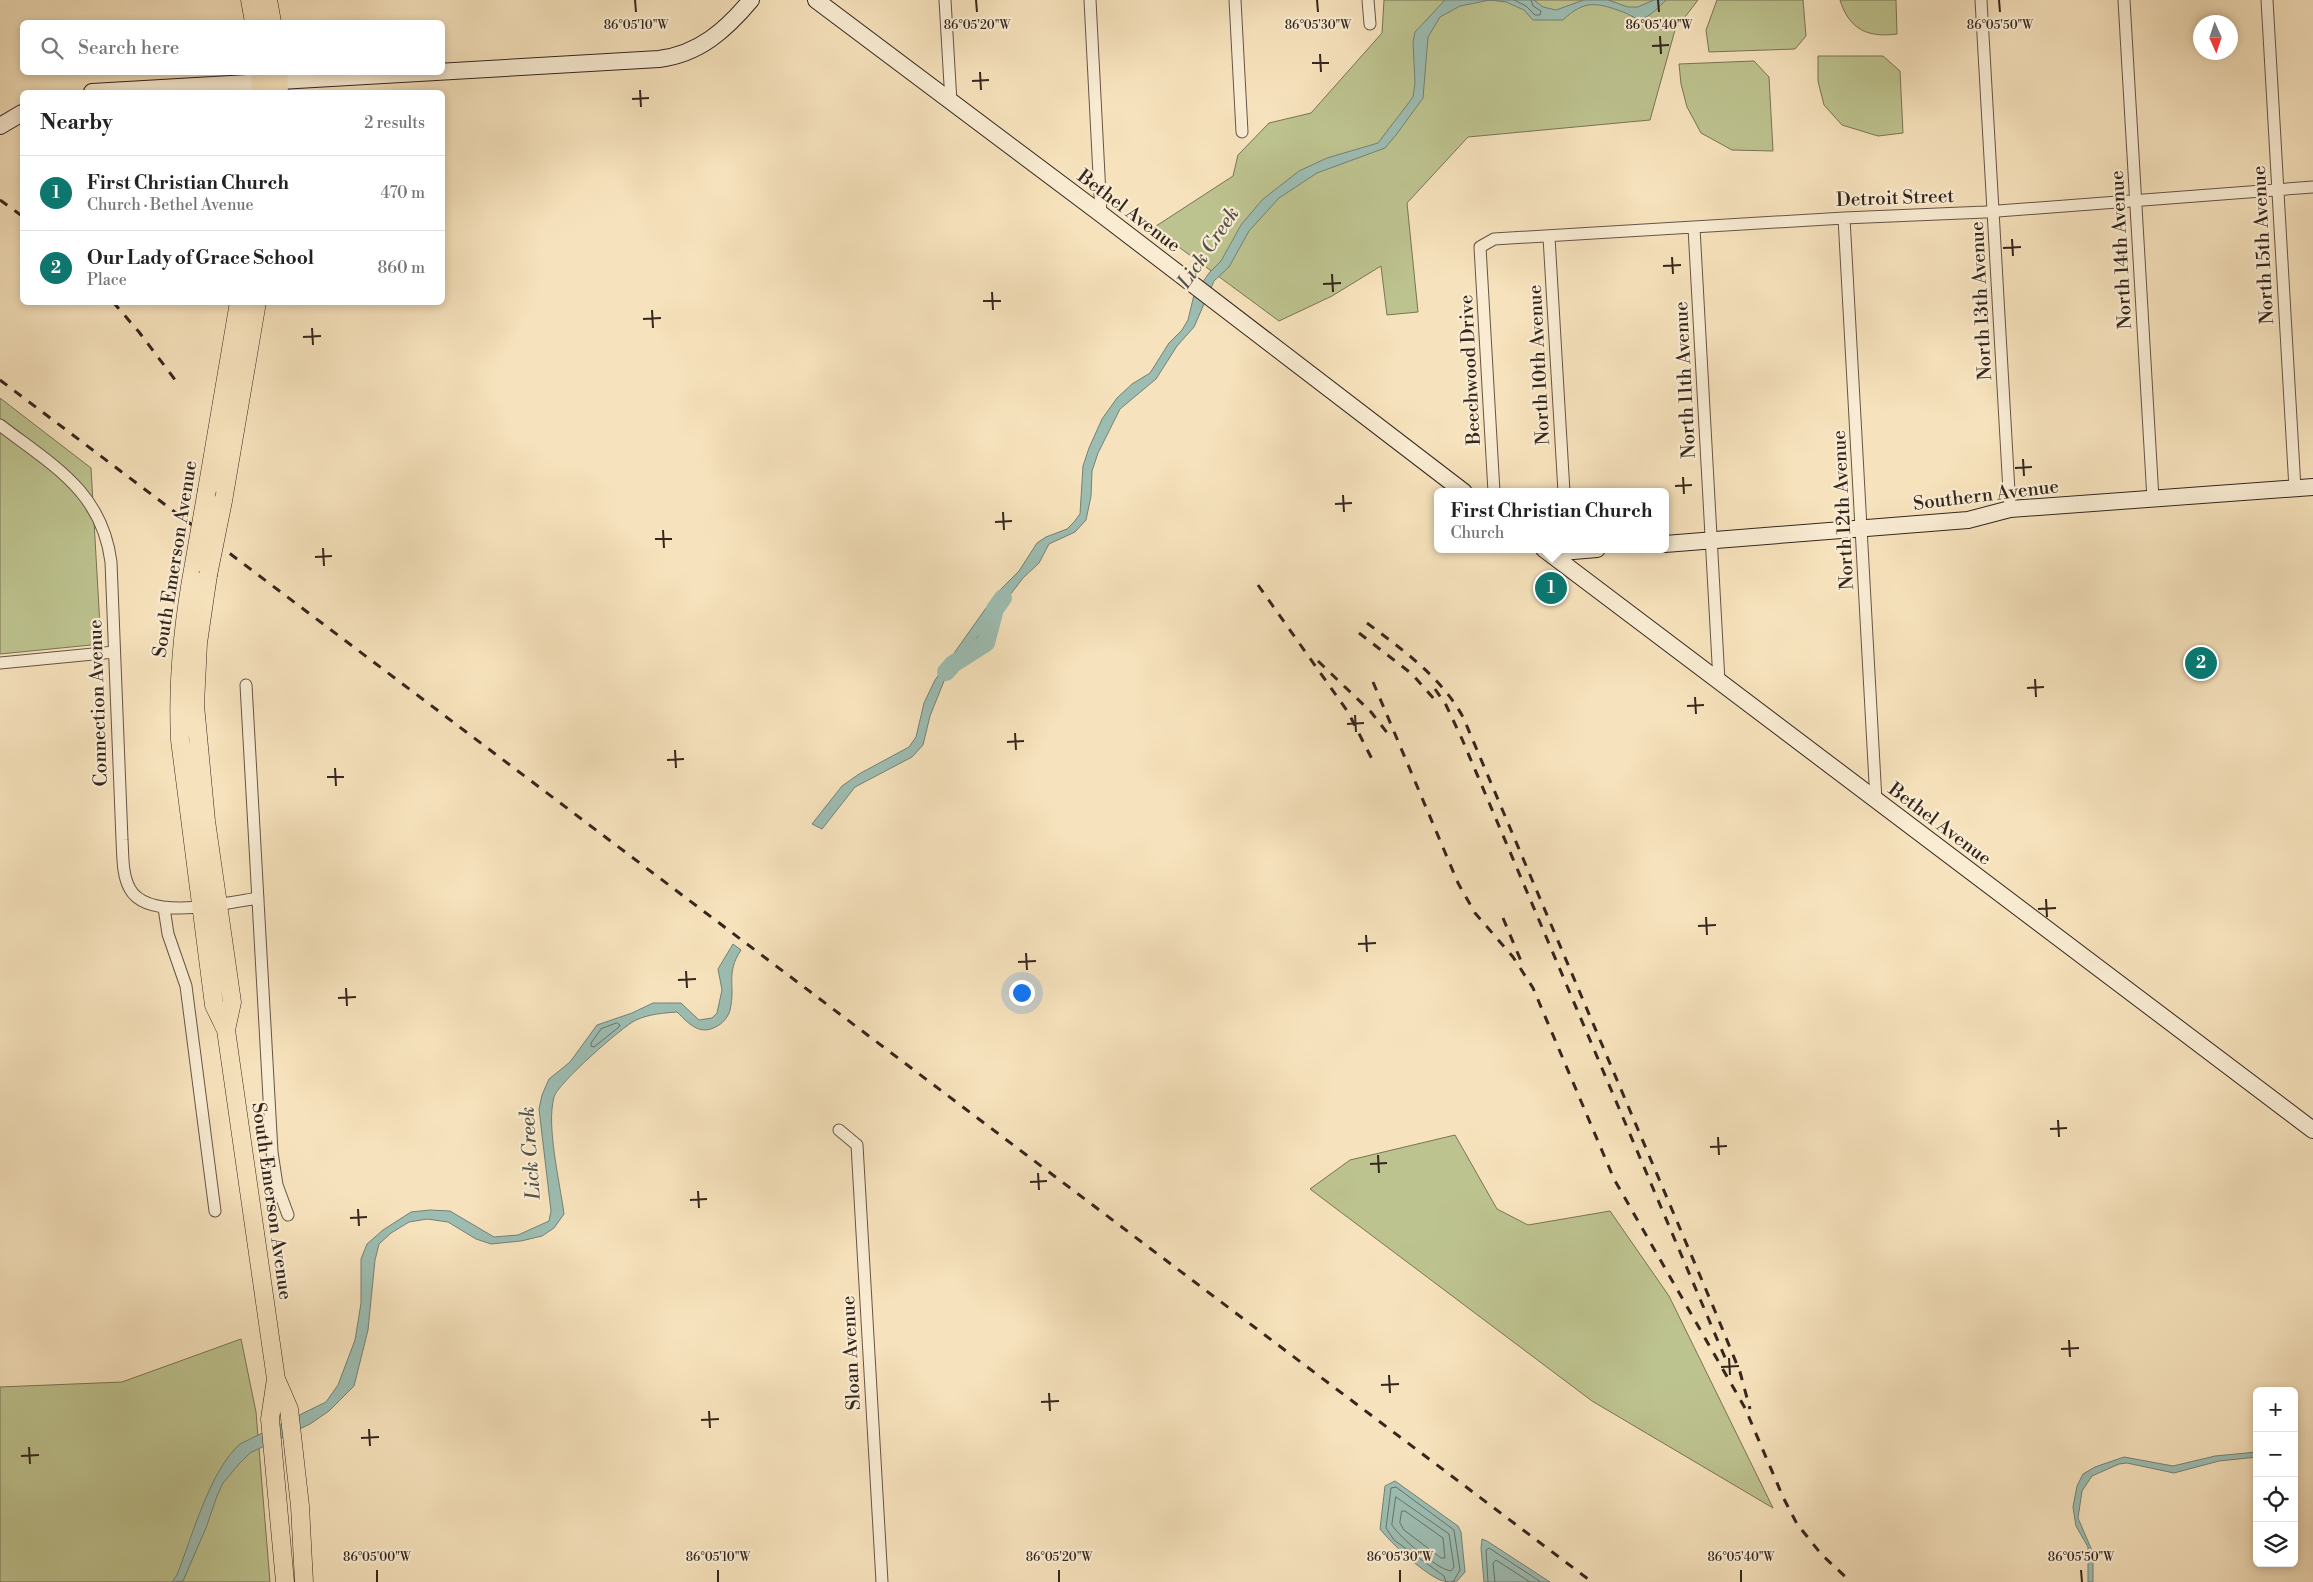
<!DOCTYPE html>
<html lang="en">
<head>
<meta charset="utf-8">
<style>
	body { margin:0; font-family:"Libre Bodoni",serif; background:#f6f6f6; color:#222 }
	.controls { position:absolute; right:15px; bottom:15px; display:grid; overflow:hidden; border-radius:8px; box-shadow:0 2px 8px #0003 }
	.controls button { width:45px; height:45px; display:grid; place-items:center; padding:0; border:0; border-bottom:1px solid #e0e0e0; background:#fff; color:#222; font:25px sans-serif }
	.compass { position:absolute; left:2193px; top:15px; width:45px; height:45px; border-radius:50%; background:#fff; box-shadow:0 2px 8px #0003; rotate:177deg }
	.you { position:absolute; left:1021px; top:992px; width:18px; height:18px; margin:-12px; border:4px solid #fff; border-radius:50%; background:#1a73e8; box-shadow:0 0 0 8px #1a73e833 }
	.badge { display:grid; place-items:center; width:32px; height:32px; border-radius:50%; background:#0f766e; color:#fff; font-size:16px; font-weight:700 }
	.pin { position:absolute; translate:-50% -50%; border:2px solid #fff; box-shadow:0 1px 5px #0006 }
	.popup { position:absolute; left:1434px; top:488px; width:235px; height:65px; box-sizing:border-box; display:grid; place-content:center; border-radius:8px; background:#fff; filter:drop-shadow(0 1px 4px #0005); font-size:16px; white-space:nowrap; color:#767676 }
	.popup b { font-size:19px; color:#222 }
	.popup::after { content:''; position:absolute; left:50%; top:100%; margin-left:-10px; border:10px solid transparent; border-top-color:#fff }
	.list { margin:0; padding:0; list-style:none }
	h2 { display:flex; justify-content:space-between; align-items:center; height:65px; margin:0; padding:0 20px; font-size:21px }
	h2 small { font-size:16px; font-weight:400; color:#767676 }
	.list li { display:grid; grid-template-columns:32px 1fr auto; gap:15px; align-items:center; box-sizing:border-box; height:75px; padding:0 20px; border-top:1px solid #e0e0e0 }
	.list b { display:block; font-size:19px; white-space:nowrap }
	.list p { margin:0; font-size:16px; white-space:nowrap; color:#767676 }
	.list em { font-size:16px; font-style:normal; color:#767676 }
	.icon { flex:none; width:28px; height:28px; fill:none; stroke:currentColor; stroke-width:2; stroke-linecap:round; stroke-linejoin:round }
	.map { position:relative; flex:none; width:2313px; height:1582px; overflow:hidden }
	.search { position:absolute; background:#fff; box-shadow:0 2px 8px #0003; left:20px; top:20px; width:425px; height:55px; display:flex; align-items:center; gap:12px; box-sizing:border-box; padding:0 18px; border-radius:8px; color:#767676; font-size:19px }
	.panel { position:absolute; background:#fff; box-shadow:0 2px 8px #0003; left:20px; top:90px; width:425px; height:215px; border-radius:8px }
	.map>svg:first-child { display:block }
	.green { fill:#bdc38f; stroke:#797456 }
	.water { fill:#9dbdb2; stroke:#738177 }
	.lines { fill:none; stroke-linecap:round; stroke-linejoin:round }
	.shore { stroke:#697268; stroke-width:1 }
	.river { stroke:#9dbdb2; stroke-width:18 }
	.street-casing { stroke:#655546; stroke-width:13 }
	.secondary-casing { stroke:#35261e; stroke-width:18 }
	.primary-casing { stroke:#35261e; stroke-width:19 }
	.street { stroke:#f9ecd3; stroke-width:11 }
	.secondary { stroke:#f9ecd3; stroke-width:16 }
	.primary { stroke:#f6e2bc; stroke-width:18 }
	.rail { stroke:#35261e; stroke-width:3; stroke-dasharray:9 9; stroke-linecap:butt }
	.primary-bridge-casing { stroke:#35261e; stroke-width:19; stroke-linecap:butt }
	.primary-bridge { stroke:#f6e2bc; stroke-width:18 }
	.ticks { fill:none; stroke:#35261e; stroke-width:2 }
	.labels { text-anchor:middle; dominant-baseline:central; stroke-width:4.5; stroke-linejoin:round; paint-order:stroke }
	.street-label { font-size:19px; fill:#35261e; stroke:#f9ecd3 }
	.water-label { font-size:20px; font-style:italic; fill:#54534a; stroke:#f9ecd3 }
	.ticks-label { font-size:12px; text-anchor:middle; fill:#35261e; stroke:#f9ecd3; stroke-width:4.5; stroke-linejoin:round; paint-order:stroke }
</style>
</head>
<body>
<div class="map">
<svg width="2313" height="1582" viewBox="0 0 2313 1582">
	<rect width="100%" height="100%" fill="#f6e2bc"/>
	<filter id="stains"><feTurbulence type="fractalNoise" baseFrequency=".004" numOctaves="4"/><feColorMatrix values="0 0 0 0 .2 0 0 0 0 .09 0 0 0 0 .02 0 0 0 .5 -.17"/></filter>
	<radialGradient id="worn" r=".72"><stop offset=".6" stop-color="#630" stop-opacity="0"/><stop offset="1" stop-color="#630" stop-opacity=".3"/></radialGradient>
	<!-- green -->
	<path class="green" d="M1384,0H1698L1675,30L1650,120L1468,137L1407,203L1418,312L1387,315L1381,266L1332,296L1279,321L1153,228L1233,176L1238,155L1269,123L1311,113L1382,33Z
		M1717,0H1803L1806,36L1795,49L1709,52L1706,30Z
		M1840,0H1896L1897,34C1867,38 1849,29 1840,0Z
		M1818,56H1883L1900,71L1903,133L1878,136L1842,125L1824,105L1818,81Z
		M1754,61L1769,77L1773,151L1732,150L1701,133L1687,107L1681,84L1679,64Z
		M0,398L91,468L101,644L0,654Z
		M1455,1135L1497,1209L1528,1225L1610,1211L1669,1296L1773,1508L1592,1401L1310,1189L1350,1160Z
		M241,1339L256,1412L270,1582H0V1387L122,1382Z"/>
	<!-- water -->
	<path class="water" d="M1445,0H1534L1543,7L1556,10L1584,0H1608L1628,7H1638L1654,0H1666C1660,6 1650,17 1641,19C1635,19 1629,14 1623,12C1596,2 1584,0 1563,20H1533L1524,10L1506,2L1490,0L1460,6L1440,17L1428,37L1423,98L1396,135L1385,148L1317,173L1279,198L1249,231L1229,267L1214,281L1194,327L1177,346L1156,379L1120,409L1098,453L1092,471L1091,496L1086,520L1075,532L1049,544L1039,563L1023,578L944,681L930,716L923,745L912,757L855,787L822,829L812,824L842,786L859,774L909,747L916,737L924,703L935,680L996,594L1019,571L1037,543L1046,537L1067,529L1074,522L1080,514L1083,466L1089,448L1102,419L1117,398L1132,384L1150,373L1169,343L1182,330L1188,320L1194,295L1209,273L1221,261L1241,225L1262,200L1299,171L1327,158L1378,143L1407,105L1413,97L1415,83L1413,42L1415,32Z
		M733,944L741,950C725,974 736,986 730,1010C729,1015 724,1022 719,1025C701,1037 690,1025 677,1012C664,1013 649,1014 636,1020C623,1026 557,1084 554,1097C546,1126 560,1183 564,1214L554,1228L542,1236L521,1241L491,1244L476,1239L448,1222L427,1219L409,1222L391,1233L379,1244L375,1260L368,1330L354,1386L329,1411L310,1424L250,1453L239,1464L223,1483L217,1496L206,1528L183,1581L172,1582L177,1575C192,1537 210,1470 240,1444L326,1402L338,1385L355,1340L361,1303V1259L367,1244L383,1230L411,1212L430,1210L450,1211L494,1237L518,1235L549,1221L551,1211L539,1109L542,1095L549,1079L570,1062L597,1025L632,1013L653,1003H681L699,1020L712,1018L717,1013L722,990L718,969Z
		M2257,1452V1457L2219,1461L2174,1473L2127,1463L2119,1464L2092,1476L2082,1491L2078,1518L2093,1553V1582H2088V1547L2076,1526L2073,1507L2077,1486L2083,1474L2095,1467L2124,1457L2173,1466L2215,1456Z
		M1395,1481L1458,1526L1461,1532L1465,1572L1457,1581C1450,1582 1444,1582 1438,1579C1420,1570 1392,1544 1380,1529L1385,1486Z
		M1482,1539L1487,1541L1550,1582H1484L1481,1548Z"/>
	<g class="lines">
		<!-- shore -->
		<path class="shore" d="M1514,0L1526,6L1535,15H1540L1541,11L1533,6L1531,0
			M617,1023L620,1025L619,1027L594,1047L591,1046V1043L601,1029Z
			M1396,1497L1449,1534L1454,1567L1451,1571C1437,1569 1400,1538 1392,1525Z
			M1402,1511H1405L1443,1538L1445,1558H1441L1404,1530L1400,1523Z
			M1446,1582L1444,1576L1394,1540L1386,1528L1391,1488L1396,1487L1454,1530L1460,1570L1453,1582
			M1488,1582L1486,1550L1489,1548L1541,1582
			M1495,1582L1493,1563L1496,1560L1530,1582"/>
		<!-- river -->
		<path class="river" d="M946,672L953,664L986,643L995,609L1003,598"/>
		<defs>
			<path id="street" d="M945,0L951,102
				M1090,0L1101,214
				M1235,0L1242,132
				M1368,0L1370,24
				M1981,0L2010,509
				M2124,0L2153,499
				M2267,0L2295,489
				M1844,218L1876,801
				M1694,228L1719,681
				M1549,237L1564,492
				M0,425C52,465 102,491 111,562L122,840C123,856 122,875 130,889C148,922 227,903 258,898
				M1494,492L1480,247L1494,239L1844,218L1985,212L2313,187
				M0,663L114,652
				M246,685L272,1152L277,1185L288,1215
				M164,908L168,934L186,986L215,1211
				M839,1130L857,1145L882,1582"/>
			<path id="secondary" d="M816,0L1101,214L1464,492
				M92,92L659,59C699,54 726,30 751,0
				M0,126L22,113
				M1665,544L1968,520L2010,509L2313,487
				M1544,549L2313,1130
				M1549,553L1597,549"/>
			<path id="primary" d="M250,0L254,22
				M268,0L272,22
				M260,72L261,92
				M278,72L279,92
				M207,490L239,302
				M223,501L257,302
				M194,564C183,623 177,680 180,740L214,1005L226,1030L276,1379L289,1409L300,1506L304,1582
				M208,575L198,643L195,705L206,821L232,1002L226,1030
				M276,1379L270,1419L285,1582"/>
		</defs>
		<!-- street casing -->
		<use href="#street" class="street-casing"/>
		<!-- secondary casing -->
		<use href="#secondary" class="secondary-casing"/>
		<!-- primary casing -->
		<use href="#primary" class="primary-casing"/>
		<!-- street -->
		<use href="#street" class="street"/>
		<!-- secondary -->
		<use href="#secondary" class="secondary"/>
		<!-- primary -->
		<use href="#primary" class="primary"/>
		<!-- rail -->
		<path class="rail" d="M0,200L22,216
			M113,302L139,332L179,385
			M0,380L1592,1582
			M1258,585L1348,712L1375,765
			M1367,623C1403,650 1441,677 1463,717L1715,1311L1740,1372L1750,1409
			M1359,633L1412,674L1435,700
			M1318,661L1371,712L1392,739
			M1373,682L1458,883L1475,913L1513,957L1533,988L1614,1179L1745,1408L1783,1497L1797,1524L1822,1555L1851,1582
			M1435,689L1446,705L1462,739L1726,1360
			M1503,918L1521,961"/>
		<defs>
			<path id="primary-bridge" d="M194,564L207,490
				M208,575L223,501"/>
		</defs>
		<!-- primary-bridge casing -->
		<use href="#primary-bridge" class="primary-bridge-casing"/>
		<!-- primary-bridge -->
		<use href="#primary-bridge" class="primary-bridge"/>
	</g>
	<!-- ticks -->
	<path class="ticks" d="M635,0L636,12M976,0L977,12M1317,0L1318,12M1658,0L1659,12M1999,0L2000,12M1660,36L1661,54M1652,46L1669,45M1320,54L1321,72M1312,63H1329M980,72L981,90M972,81L989,80M640,90L641,107M632,99L649,98M2012,239L2013,256M2003,248L2021,247M1672,257L1673,274M1663,266L1681,265M1332,274L1333,292M1323,284L1341,283M992,292L993,310M983,301H1001M652,310L653,328M643,319L661,318M312,328L313,345M303,337L321,336M2023,459L2024,476M2015,468L2032,467M1683,477L1684,494M1675,486L1692,485M1343,495L1344,512M1335,504L1352,503M1003,512L1004,530M995,522L1012,521M663,530L664,548M655,539H672M323,548L324,566M315,557L332,556M2035,679L2036,697M2027,688L2044,687M1695,697L1696,714M1687,706L1704,705M1355,715L1356,732M1347,724L1364,723M1015,733L1016,750M1007,742L1024,741M675,750L676,768M667,760L684,759M335,768L336,786M327,777H344M2046,899L2047,917M2038,909L2056,908M1706,917L1707,935M1698,926L1716,925M1366,935L1367,952M1358,944L1376,943M1026,953L1027,970M1018,962L1036,961M686,971L687,988M678,980L696,979M346,988L347,1006M338,998L356,997M2058,1120L2059,1137M2050,1129L2067,1128M1718,1137L1719,1155M1710,1147L1727,1146M1378,1155L1379,1173M1370,1164L1387,1163M1038,1173L1039,1190M1030,1182L1047,1181M698,1191L699,1208M690,1200L707,1199M358,1209L359,1226M350,1218L367,1217M2069,1340L2070,1357M2061,1349L2079,1348M1729,1358L1730,1375M1721,1367L1739,1366M1389,1375L1390,1393M1381,1385L1399,1384M1049,1393L1050,1411M1041,1402L1059,1401M709,1411L710,1428M701,1420L719,1419M369,1429L370,1446M361,1438L379,1437M29,1447L30,1464M21,1456L39,1455M377,1570V1582M718,1570V1582M1059,1570V1582M1400,1570V1582M1741,1570V1582M2081,1570L2082,1582"/>
	<g class="labels">
		<!-- street labels -->
		<g class="street-label">
			<text transform="translate(1895 198) rotate(-2)">Detroit Street</text>
			<text transform="translate(1129 211) rotate(37)">Bethel Avenue</text>
			<text transform="translate(2263 245) rotate(-93)">North 15th Avenue</text>
			<text transform="translate(2121 250) rotate(-93)">North 14th Avenue</text>
			<text transform="translate(1981 301) rotate(-93)">North 13th Avenue</text>
			<text transform="translate(1539 365) rotate(-93)">North 10th Avenue</text>
			<text transform="translate(1470 370) rotate(-93)">Beechwood Drive</text>
			<text transform="translate(1685 380) rotate(-93)">North 11th Avenue</text>
			<text transform="translate(1986 495) rotate(-7)">Southern Avenue</text>
			<text transform="translate(1843 510) rotate(-93)">North 12th Avenue</text>
			<text transform="translate(175 559) rotate(-81)">South Emerson Avenue</text>
			<text transform="translate(98 703) rotate(-92)">Connection Avenue</text>
			<text transform="translate(1940 824) rotate(37)">Bethel Avenue</text>
			<text transform="translate(272 1201) rotate(82)">South Emerson Avenue</text>
			<text transform="translate(851 1353) rotate(-93)">Sloan Avenue</text>
		</g>
		<!-- water labels -->
		<g class="water-label">
			<text transform="translate(1209 248) rotate(-56)">Lick Creek</text>
			<text transform="translate(531 1153) rotate(-94)">Lick Creek</text>
		</g>
	</g>
	<g class="ticks-label">
		<text x="636" y="29">86°05'10"W</text>
		<text x="977" y="29">86°05'20"W</text>
		<text x="1318" y="29">86°05'30"W</text>
		<text x="1659" y="29">86°05'40"W</text>
		<text x="2000" y="29">86°05'50"W</text>
		<text x="377" y="1561">86°05'00"W</text>
		<text x="718" y="1561">86°05'10"W</text>
		<text x="1059" y="1561">86°05'20"W</text>
		<text x="1400" y="1561">86°05'30"W</text>
		<text x="1741" y="1561">86°05'40"W</text>
		<text x="2081" y="1561">86°05'50"W</text>
	</g>
	<rect width="100%" height="100%" filter="url(#stains)"/>
	<rect width="100%" height="100%" fill="url(#worn)"/>
</svg>
<div class="controls">
<button>+</button>
<button>−</button>
<button><svg class="icon" aria-label="locate" viewBox="0 0 24 24"><circle cx="12" cy="12" r="6"/><path d="M12 2v4M12 18v4M2 12h4M18 12h4"/></svg></button>
<button><svg class="icon" aria-label="layers" viewBox="0 0 24 24"><path d="M12 4l9 5-9 5-9-5zM3 14l9 5 9-5"/></svg></button>
</div>
<svg class="compass" viewBox="-18 -18 36 36"><path d="M0-13l5 13h-10z" fill="#e53935"/><path d="M0 13l5-13h-10z" fill="#767676"/></svg>
<div class="you"></div>
<div class="pin badge" style="left:1551px;top:588px">1</div>
<div class="popup"><b>First Christian Church</b>Church</div>
<div class="pin badge" style="left:2201px;top:663px">2</div>
<div class="search"><svg class="icon" aria-label="search" viewBox="0 0 24 24"><circle cx="10" cy="10" r="6"/><path d="M15 15l6 6"/></svg>Search here</div>
<section class="panel">
<h2>Nearby<small>2 results</small></h2>
<ul class="list">
<li><span class="badge">1</span><div><b>First Christian Church</b><p>Church · Bethel Avenue</p></div><em>470 m</em></li>
<li><span class="badge">2</span><div><b>Our Lady of Grace School</b><p>Place</p></div><em>860 m</em></li>
</ul>
</section>
</div>
</body>
</html>
